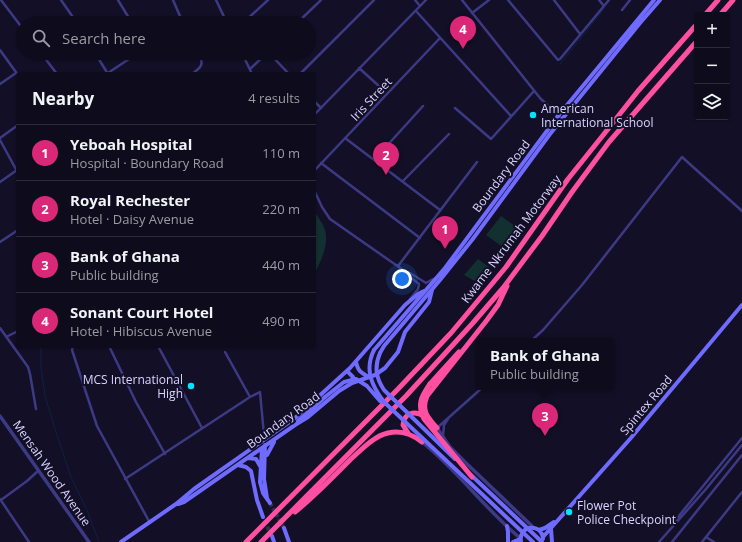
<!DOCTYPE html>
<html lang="en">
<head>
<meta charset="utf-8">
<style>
	body { margin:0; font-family:"Open Sans",sans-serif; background:#171425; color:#f1f3f6 }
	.controls { position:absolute; right:12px; top:12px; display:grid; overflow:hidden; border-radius:4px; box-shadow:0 1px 3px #0004 }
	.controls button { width:36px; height:36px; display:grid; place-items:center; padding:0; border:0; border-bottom:1px solid #2e2b3b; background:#0e0b1c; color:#f1f3f6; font:20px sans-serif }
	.you { position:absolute; left:402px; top:279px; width:14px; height:14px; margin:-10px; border:3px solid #fff; border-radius:50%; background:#1a73e8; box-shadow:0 0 0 6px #1a73e833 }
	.badge { display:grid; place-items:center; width:26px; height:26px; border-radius:50%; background:#db2777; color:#fff; font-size:13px; font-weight:700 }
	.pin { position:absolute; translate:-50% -33px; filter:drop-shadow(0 1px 2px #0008) }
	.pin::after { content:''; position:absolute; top:21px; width:14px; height:12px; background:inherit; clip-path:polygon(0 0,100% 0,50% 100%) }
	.popup { position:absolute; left:476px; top:338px; width:138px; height:52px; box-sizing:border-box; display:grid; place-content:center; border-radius:4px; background:#0e0b1c; filter:drop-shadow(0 1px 3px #0005); font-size:13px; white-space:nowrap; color:#9b9ba3 }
	.popup b { font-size:15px; color:#f1f3f6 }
	.popup::after { content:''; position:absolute; left:50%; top:100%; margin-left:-8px; border:8px solid transparent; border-top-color:#0e0b1c }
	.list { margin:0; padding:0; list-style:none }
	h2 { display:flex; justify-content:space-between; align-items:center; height:52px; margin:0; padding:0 16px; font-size:17px }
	h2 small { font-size:13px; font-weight:400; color:#9b9ba3 }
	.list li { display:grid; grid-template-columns:26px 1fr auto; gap:12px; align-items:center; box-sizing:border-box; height:56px; padding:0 16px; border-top:1px solid #2e2b3b }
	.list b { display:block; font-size:15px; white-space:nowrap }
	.list p { margin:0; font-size:13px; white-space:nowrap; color:#9b9ba3 }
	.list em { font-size:13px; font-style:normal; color:#9b9ba3 }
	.icon { flex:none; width:22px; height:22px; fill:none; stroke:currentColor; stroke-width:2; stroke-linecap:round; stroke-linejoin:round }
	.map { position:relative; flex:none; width:742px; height:542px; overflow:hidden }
	.search { position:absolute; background:#0e0b1c; box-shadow:0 1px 3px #0004; left:16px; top:16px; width:300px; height:44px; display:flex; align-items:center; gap:10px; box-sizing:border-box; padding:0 14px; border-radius:22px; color:#9b9ba3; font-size:15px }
	.panel { position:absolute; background:#0e0b1c; box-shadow:0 1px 3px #0004; left:16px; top:72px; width:300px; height:276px; border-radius:4px }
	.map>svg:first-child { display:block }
	.green { fill:#12302f }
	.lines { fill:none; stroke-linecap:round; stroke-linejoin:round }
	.stream { stroke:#0c2248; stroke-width:1 }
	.secondary-tunnel { stroke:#312d47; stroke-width:4; stroke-dasharray:4 2; stroke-linecap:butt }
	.minor { stroke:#3d3a85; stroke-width:2.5 }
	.tertiary { stroke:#3d3a85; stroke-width:3.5 }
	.secondary { stroke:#6f6bff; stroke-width:4 }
	.motorway { stroke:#ff4fa3; stroke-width:5 }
	.secondary-bridge { stroke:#6f6bff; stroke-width:4 }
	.motorway-bridge { stroke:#ff4fa3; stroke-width:5 }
	.poi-dot { fill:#00e5ff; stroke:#130f26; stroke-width:1.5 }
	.labels { text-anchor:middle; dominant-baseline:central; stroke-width:4; stroke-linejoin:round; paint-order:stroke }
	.street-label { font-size:12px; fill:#d9d4ff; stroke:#130f26 }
	.poi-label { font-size:12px; fill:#d9d4ff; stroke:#130f26; text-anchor:start }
</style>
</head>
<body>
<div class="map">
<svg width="742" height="542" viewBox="0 0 742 542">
	<rect width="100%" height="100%" fill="#130f26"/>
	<!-- green -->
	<path class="green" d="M314,210C317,216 323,223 325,230C329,244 321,262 314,274Z
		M501,216L519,229L504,248L486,235Z
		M478,259L490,268L478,283L464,275Z"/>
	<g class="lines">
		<!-- stream -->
		<path class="stream" d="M560,64L604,9
			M41,346V367L45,396L56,432L71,477L87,510L99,542"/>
		<!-- secondary-tunnel -->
		<path class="secondary-tunnel" d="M270,503L284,528
			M265,521L271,535"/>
		<!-- minor -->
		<path class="minor" d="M1,0L23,29
			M61,0L77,23
			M118,0L132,23
			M173,0L183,23
			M216,0L227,23
			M415,0L420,6
			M462,0L540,98L562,119
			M508,0L558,60L560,59L609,0
			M554,0L580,34
			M599,0L604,6
			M622,10L630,0
			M416,11L511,116
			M472,13L489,0
			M243,23L268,0
			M297,23L321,0
			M0,50L18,75
			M41,53L57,74
			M95,53L108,74
			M242,53L252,74
			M269,53L289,74
			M359,68L380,87
			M250,69L267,53
			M108,73L138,53
			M192,74C202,67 204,64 199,53
			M300,74L374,0
			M0,84L16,73
			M314,101L321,108
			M455,108L491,139L534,91
			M314,115L426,0
			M0,138L18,125
			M345,138L440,210
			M0,140L18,173
			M374,160L423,106
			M321,163L420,238
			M314,171L440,38
			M403,181L449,134
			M0,182L17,170
			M314,190L322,207L330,219L406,272L410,273L426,283L433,279
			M0,242L18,230
			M398,266L477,162
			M406,273L408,275L419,284L418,289L410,299
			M0,328L28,367L30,374L36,409
			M6,337L18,331
			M531,341L543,330L582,285L682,157L742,211
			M73,346L72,350L97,426L150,523
			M109,346L136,402L165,454
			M158,346L202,428
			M225,352L250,397
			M437,428L483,387
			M443,436L444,425L448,419
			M125,479L250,397L260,392L264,435L262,441
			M0,499L29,542
			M1,500L27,481L38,471
			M675,522L678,517L742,438
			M706,537L714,542
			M659,542L706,489L742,445
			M672,542L742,455
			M702,542L742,492"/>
		<!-- tertiary -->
		<path class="tertiary" d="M0,416L89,542
			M437,428L450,447L466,463L533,527
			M422,442C458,471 485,509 520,538"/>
		<!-- secondary -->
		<path class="secondary" d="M374,350L445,268L558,116L654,0
			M380,353L384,346L440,280L472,240L550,134L640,23L660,0
			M356,362C358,371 361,373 369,377
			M347,371L353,377L352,381
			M298,421L325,397
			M265,445L264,479L267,498
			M262,448L260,482L263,493L270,503
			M267,455L274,442
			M248,458L256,459L260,466
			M238,465L246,467L251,471L257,500L263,517
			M178,504L184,502L295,425L308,417L339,391L352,383L375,375L385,368L398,352L405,332L429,302L432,290
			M507,526L508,532V542
			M284,528L289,542
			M551,529L552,542
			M539,530L545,528L554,522
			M272,536L274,542
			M543,537L630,439L742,305
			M121,542L176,504L194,489L295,418L350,368L405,305L418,294L424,291
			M513,542L520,539
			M521,542C518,525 542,522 543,539"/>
		<!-- motorway -->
		<path class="motorway" d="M705,15L718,0
			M720,15L733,0
			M430,384L459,352
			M437,428C427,417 421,410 427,396L487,320L498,305L507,286
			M408,433L403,425C404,413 414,410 424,416
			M295,512C315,496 333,477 351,459C361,450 374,436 388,433C401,430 412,434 422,442
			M246,542L398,389L451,333L506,267L568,179L604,134L638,91L697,24
			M261,542L406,396L472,324L503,288L542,236L572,192L609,142L697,41"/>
		<!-- secondary-bridge -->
		<path class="secondary-bridge" d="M374,350C364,370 372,386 384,402L533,542
			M380,353C374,367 376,378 384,390L455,459
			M325,397L344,382L356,379L367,386L380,401L384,402
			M471,475L542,542"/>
		<!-- motorway-bridge -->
		<path class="motorway-bridge" d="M430,384C421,397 417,404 424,419L472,477"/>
	</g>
	<!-- markers -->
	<g class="poi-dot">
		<circle cx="533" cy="115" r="4"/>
		<circle cx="191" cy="386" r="4"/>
		<circle cx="569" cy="512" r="4"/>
	</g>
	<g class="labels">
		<!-- street labels -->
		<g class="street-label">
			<text transform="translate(371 99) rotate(-47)">Iris Street</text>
			<text transform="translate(501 176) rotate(-53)">Boundary Road</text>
			<text transform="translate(511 239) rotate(-53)">Kwame Nkrumah Motorway</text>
			<text transform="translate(646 405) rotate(-50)">Spintex Road</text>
			<text transform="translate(283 420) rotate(-36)">Boundary Road</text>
			<text transform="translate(52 473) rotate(55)">Mensah Wood Avenue</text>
		</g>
		<!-- poi labels -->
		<g class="poi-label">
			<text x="541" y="108">American<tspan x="541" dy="14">International School</tspan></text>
			<text x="183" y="379" text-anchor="end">MCS International<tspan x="183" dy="14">High</tspan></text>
			<text x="577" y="505">Flower Pot<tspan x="577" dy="14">Police Checkpoint</tspan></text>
		</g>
	</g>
</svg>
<div class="controls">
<button>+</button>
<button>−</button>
<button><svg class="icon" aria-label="layers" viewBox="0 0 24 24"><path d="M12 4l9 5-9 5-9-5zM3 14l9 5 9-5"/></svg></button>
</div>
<div class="you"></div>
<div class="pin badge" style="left:445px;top:249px">1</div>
<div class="pin badge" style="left:386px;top:175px">2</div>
<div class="pin badge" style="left:545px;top:436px">3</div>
<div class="popup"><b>Bank of Ghana</b>Public building</div>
<div class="pin badge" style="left:463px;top:49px">4</div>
<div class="search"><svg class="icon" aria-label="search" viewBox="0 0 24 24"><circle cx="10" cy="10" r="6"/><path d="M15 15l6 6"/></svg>Search here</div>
<section class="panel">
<h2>Nearby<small>4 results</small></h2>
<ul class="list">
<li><span class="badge">1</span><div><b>Yeboah Hospital</b><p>Hospital · Boundary Road</p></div><em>110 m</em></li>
<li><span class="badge">2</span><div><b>Royal Rechester</b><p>Hotel · Daisy Avenue</p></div><em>220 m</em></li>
<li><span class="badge">3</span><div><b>Bank of Ghana</b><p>Public building</p></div><em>440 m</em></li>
<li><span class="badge">4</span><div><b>Sonant Court Hotel</b><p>Hotel · Hibiscus Avenue</p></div><em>490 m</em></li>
</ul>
</section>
</div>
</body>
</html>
